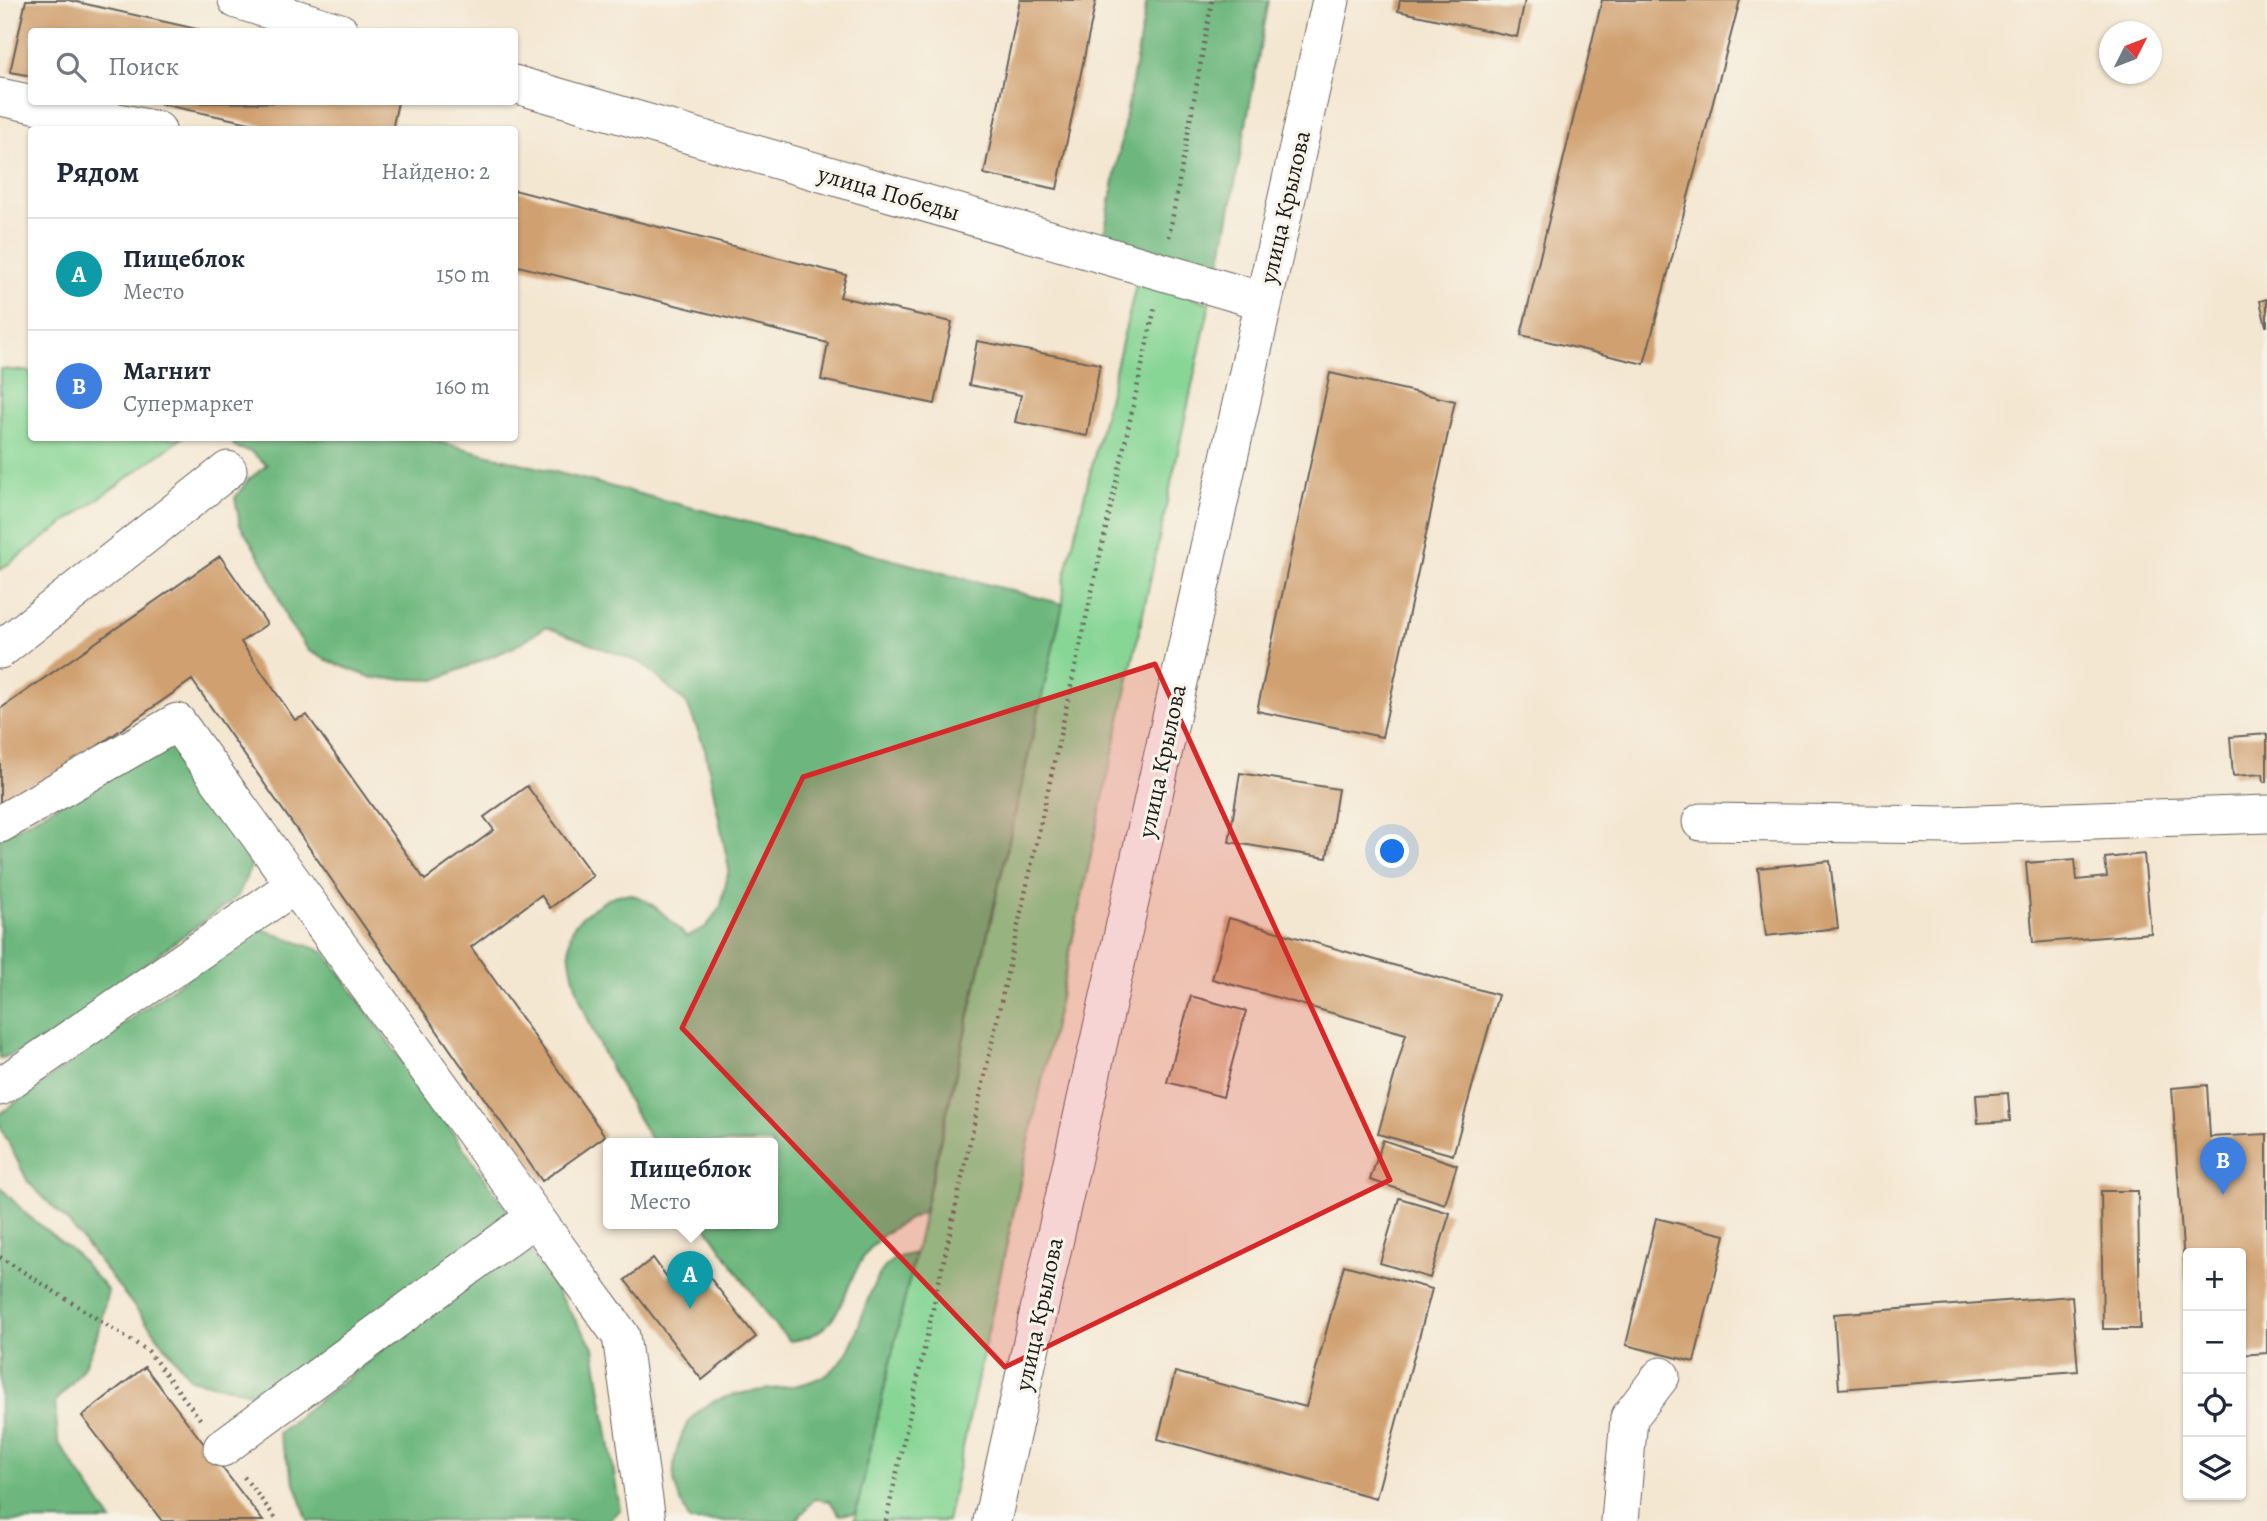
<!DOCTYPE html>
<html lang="ru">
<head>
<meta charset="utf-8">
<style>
	body { margin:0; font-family:Alegreya,serif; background:#f6f6f7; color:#1f2937 }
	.controls { position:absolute; right:21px; bottom:21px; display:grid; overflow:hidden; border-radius:7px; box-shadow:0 2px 5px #0004 }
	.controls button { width:63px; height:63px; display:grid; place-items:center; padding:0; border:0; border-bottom:2px solid #e0e1e3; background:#fff; color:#1f2937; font:35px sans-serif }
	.compass { position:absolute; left:2099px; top:21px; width:63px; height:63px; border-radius:50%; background:#fff; box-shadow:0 2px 5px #0004; rotate:48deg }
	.you { position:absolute; left:1393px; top:852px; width:24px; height:24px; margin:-18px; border:5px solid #fff; border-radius:50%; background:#1a73e8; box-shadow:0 0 0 10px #1a73e833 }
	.badge { display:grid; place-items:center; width:46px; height:46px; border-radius:50%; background:#ea580c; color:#fff; font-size:23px; font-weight:700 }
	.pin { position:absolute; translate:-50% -58px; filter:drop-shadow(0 2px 4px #0008) }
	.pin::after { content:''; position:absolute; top:37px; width:24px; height:21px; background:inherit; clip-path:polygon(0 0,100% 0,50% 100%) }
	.popup { position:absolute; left:603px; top:1138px; width:175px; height:91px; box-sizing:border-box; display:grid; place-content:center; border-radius:7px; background:#fff; filter:drop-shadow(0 2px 5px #0005); font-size:23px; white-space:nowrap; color:#747a83 }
	.popup b { font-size:26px; color:#1f2937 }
	.popup::after { content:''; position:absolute; left:50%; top:100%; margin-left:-14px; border:14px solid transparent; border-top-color:#fff }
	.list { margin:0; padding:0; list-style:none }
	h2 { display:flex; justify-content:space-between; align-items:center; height:91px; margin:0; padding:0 28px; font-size:30px }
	h2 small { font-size:23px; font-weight:400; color:#747a83 }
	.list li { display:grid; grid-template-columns:46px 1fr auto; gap:21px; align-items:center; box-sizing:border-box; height:112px; padding:0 28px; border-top:2px solid #e0e1e3 }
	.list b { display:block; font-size:26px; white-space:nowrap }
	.list p { margin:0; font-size:23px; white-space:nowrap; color:#747a83 }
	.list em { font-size:23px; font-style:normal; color:#747a83 }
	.icon { flex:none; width:38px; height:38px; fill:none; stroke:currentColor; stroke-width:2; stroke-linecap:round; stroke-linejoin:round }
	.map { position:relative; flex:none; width:2267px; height:1521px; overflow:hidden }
	.search { position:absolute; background:#fff; box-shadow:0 2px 5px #0004; left:28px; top:28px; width:490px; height:77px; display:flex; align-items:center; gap:18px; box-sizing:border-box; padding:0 24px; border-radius:7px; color:#747a83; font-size:26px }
	.panel { position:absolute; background:#fff; box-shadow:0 2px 5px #0004; left:28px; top:126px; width:490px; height:315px; border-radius:7px }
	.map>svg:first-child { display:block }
	.green { fill:#87d695; stroke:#527958; stroke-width:2 }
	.forest { fill:#6db77e; stroke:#446a4d; stroke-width:2 }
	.building { fill:#d0a070 }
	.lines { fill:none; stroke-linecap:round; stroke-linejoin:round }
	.minor-casing { stroke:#68635c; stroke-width:39 }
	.path { stroke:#68635c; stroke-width:4.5; stroke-dasharray:2 5; stroke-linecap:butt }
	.minor { stroke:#fff; stroke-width:37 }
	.marked { fill:#d62828; fill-opacity:0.2; stroke:#d62828; stroke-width:5; stroke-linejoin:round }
	.labels { text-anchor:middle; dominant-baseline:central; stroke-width:6; stroke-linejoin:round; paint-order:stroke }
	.street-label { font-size:24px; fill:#1c1c1c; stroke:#f7f3e8 }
</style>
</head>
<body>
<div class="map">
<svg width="2267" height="1521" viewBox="0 0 2267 1521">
	<rect width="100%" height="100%" fill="#f7f3e8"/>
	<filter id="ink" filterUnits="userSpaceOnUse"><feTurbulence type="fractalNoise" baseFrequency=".0143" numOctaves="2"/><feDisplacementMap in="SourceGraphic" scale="14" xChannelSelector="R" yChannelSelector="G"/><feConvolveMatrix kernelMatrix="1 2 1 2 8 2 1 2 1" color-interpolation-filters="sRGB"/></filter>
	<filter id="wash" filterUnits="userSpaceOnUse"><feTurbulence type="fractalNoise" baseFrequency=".00686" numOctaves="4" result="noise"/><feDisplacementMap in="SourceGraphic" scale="28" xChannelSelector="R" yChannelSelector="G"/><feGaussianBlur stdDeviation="1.57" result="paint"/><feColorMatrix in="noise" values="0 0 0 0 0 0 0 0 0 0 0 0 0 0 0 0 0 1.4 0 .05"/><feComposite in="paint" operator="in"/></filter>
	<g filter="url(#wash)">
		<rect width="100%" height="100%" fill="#f4e7d2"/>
		<!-- green -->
		<path class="green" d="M1137,281L1210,303L947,1521H854L1063,604L1064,580Z
			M0,369L31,372L32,438H182L0,570Z"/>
		<!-- forest -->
		<path class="forest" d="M1147,0H1269L1219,271L1104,235Z
			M233,438H424L1063,604L924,1212C905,1221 888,1229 874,1244C839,1280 850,1334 790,1341L771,1321L704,1223H772V1143H653C628,1103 550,970 574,926C579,917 594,908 603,902C635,878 664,915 687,937L706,927L721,906L729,869L705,749L687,704L642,663L546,627L512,648L435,680L373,678L331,662L309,651L288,622L267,569L240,525L235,498L248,480L267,465L251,452L234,447Z
			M171,742L254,859L238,896L161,952L84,1017L29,1047L0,1059V837Z
			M256,927L325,952L513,1218L263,1396L191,1379L68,1222L28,1182L0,1126V1114Z
			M0,1187L26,1214L75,1253L108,1291C96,1341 93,1365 55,1401L58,1442L112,1521H0Z
			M521,1238L594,1348L620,1510L607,1521H308L278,1433Z
			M915,1253L856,1513L839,1515L830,1501L814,1499L796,1521H690C674,1490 668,1474 680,1440C703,1373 782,1403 828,1373C865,1350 860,1282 894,1259C899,1256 909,1255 915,1253Z"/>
		<g id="blocks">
			<!-- building -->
			<path class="building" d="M26,0H68L210,32H32V76L10,72Z
				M1020,0H1096L1057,189L984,174Z
				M1400,0H1525L1517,37L1398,11Z
				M1602,0H1740L1644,364L1521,335Z
				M398,102L392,130H282L156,103Z
				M514,190L846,275L840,297L952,322L935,404L821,380L828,343L514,265Z
				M2267,299V326H2266L2260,301Z
				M977,341L1100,364L1087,436L1015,422L1021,395L969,385Z
				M1330,373L1455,401L1382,737L1257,711Z
				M220,556L267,624L241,642L295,720L307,715L425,880L494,830L484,817L527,786L593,876L550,908L541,895L471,947L605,1136L542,1181L192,680L2,813L0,810V709Z
				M2267,734V782H2264L2263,774L2233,776L2230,737Z
				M1240,773L1338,789L1327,858L1229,842Z
				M2144,854L2151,933L2033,943L2026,863L2075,859L2077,880L2107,877L2105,858Z
				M1830,861L1838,928L1766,936L1758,868Z
				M1229,918L1498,995L1453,1155L1378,1134L1406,1034L1212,979Z
				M1191,996L1246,1011L1223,1097L1167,1082Z
				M2207,1085L2210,1137L2267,1134V1353L2241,1355V1253H2188L2186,1293L2172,1088Z
				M2008,1093L2010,1121L1978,1123L1976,1095Z
				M1383,1140L1457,1165L1445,1204L1370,1180Z
				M2101,1191H2138L2140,1329H2103Z
				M1399,1198L1450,1213L1430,1278L1380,1263Z
				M1656,1218L1725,1235L1694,1362L1626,1345Z
				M693,1256L756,1337L702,1380L625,1280L653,1258L667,1277Z
				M1344,1265L1432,1289L1376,1498L1158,1439L1175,1372L1306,1407Z
				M2072,1296L2078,1371L1839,1389L1834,1314Z
				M145,1367L263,1521H162L82,1416Z"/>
		</g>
	</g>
	<g filter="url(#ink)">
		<use href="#blocks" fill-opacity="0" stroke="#68635c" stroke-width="2"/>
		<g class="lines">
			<defs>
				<path id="minor" d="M237,0L340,32
					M514,84L1263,301
					M0,97L157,130
					M0,650L228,470
					M1701,822L1949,825L2267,814
					M0,824L177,722L621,1336L647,1521
					M0,1087L295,885
					M222,1448L535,1217
					M992,1521L1331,0
					M1620,1521L1629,1418L1661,1376"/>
			</defs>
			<!-- minor casing -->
			<use href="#minor" class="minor-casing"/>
			<!-- path -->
			<path class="path" d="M1169,237L1212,0
				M0,1257L148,1351L200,1419
				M244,1477L278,1521
				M886,1521L1155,307"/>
			<!-- minor -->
			<use href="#minor" class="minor"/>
		</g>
	</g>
	<!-- marked area -->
	<path class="marked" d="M1155,664L1390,1180L1005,1367L682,1028L803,777Z"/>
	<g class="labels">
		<!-- street labels -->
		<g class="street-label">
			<text transform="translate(889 193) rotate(16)">улица Победы</text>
			<text transform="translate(1285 207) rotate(-77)">улица Крылова</text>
			<text transform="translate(1162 761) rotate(-78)">улица Крылова</text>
			<text transform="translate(1039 1314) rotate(-78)">улица Крылова</text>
		</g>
	</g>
</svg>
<div class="controls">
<button>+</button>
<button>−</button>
<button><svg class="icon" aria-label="locate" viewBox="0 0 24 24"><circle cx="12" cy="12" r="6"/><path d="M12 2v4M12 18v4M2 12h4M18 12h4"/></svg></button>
<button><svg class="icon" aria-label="layers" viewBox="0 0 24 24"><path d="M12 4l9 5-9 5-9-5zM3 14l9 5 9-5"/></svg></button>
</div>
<svg class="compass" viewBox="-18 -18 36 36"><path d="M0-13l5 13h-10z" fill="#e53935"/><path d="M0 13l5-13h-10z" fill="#747a83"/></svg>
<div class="you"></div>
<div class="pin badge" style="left:690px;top:1309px;background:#0f9aa8">A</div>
<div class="popup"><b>Пищеблок</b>Место</div>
<div class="pin badge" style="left:2223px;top:1195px;background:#3f7fe0">B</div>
<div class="search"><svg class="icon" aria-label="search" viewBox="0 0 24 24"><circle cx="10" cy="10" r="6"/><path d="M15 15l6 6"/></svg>Поиск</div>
<section class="panel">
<h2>Рядом<small>Найдено: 2</small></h2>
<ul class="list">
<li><span class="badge" style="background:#0f9aa8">A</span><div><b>Пищеблок</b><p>Место</p></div><em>150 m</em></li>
<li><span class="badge" style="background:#3f7fe0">B</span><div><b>Магнит</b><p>Супермаркет</p></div><em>160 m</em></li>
</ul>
</section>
</div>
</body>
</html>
